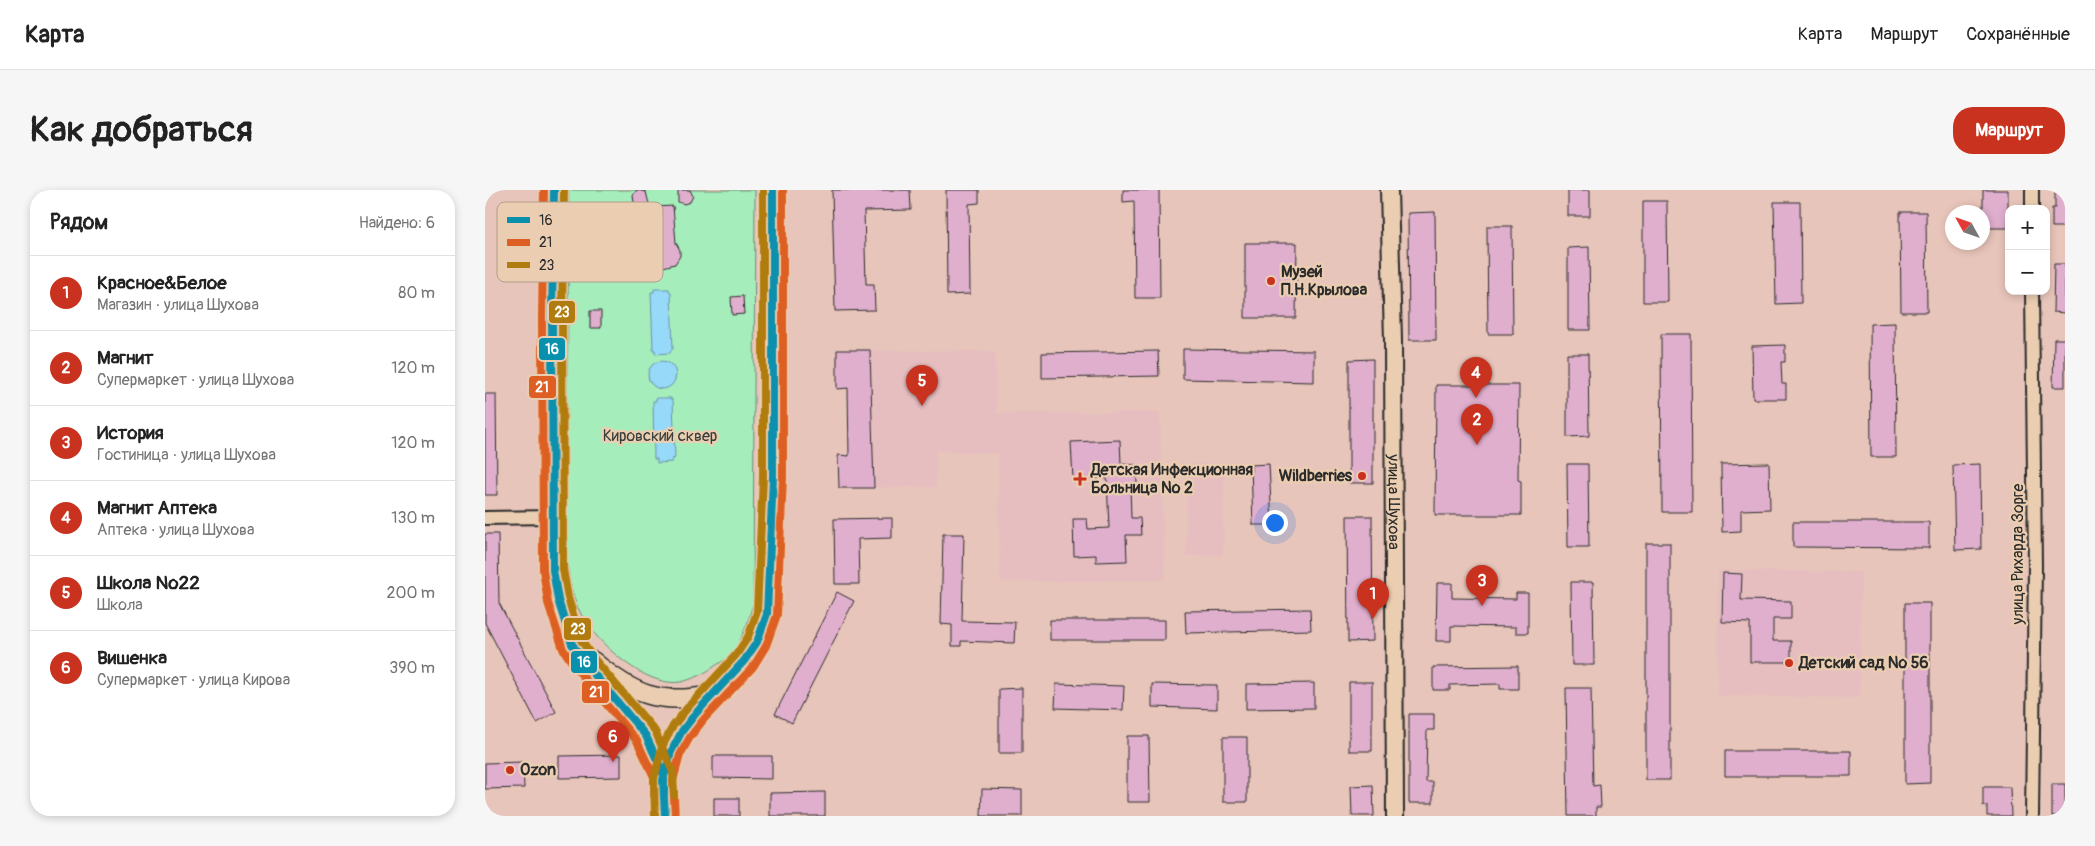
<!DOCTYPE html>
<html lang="ru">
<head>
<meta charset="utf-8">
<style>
	body { margin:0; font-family:Pangolin,sans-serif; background:#f6f6f6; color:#222 }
	.controls { position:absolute; right:15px; top:15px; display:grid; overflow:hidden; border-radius:10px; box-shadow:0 2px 8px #0003 }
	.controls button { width:45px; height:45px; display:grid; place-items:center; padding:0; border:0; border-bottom:1px solid #e0e0e0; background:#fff; color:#222; font:25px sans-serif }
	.compass { position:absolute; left:1460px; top:15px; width:45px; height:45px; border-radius:50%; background:#fff; box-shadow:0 2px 8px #0003; rotate:310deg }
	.you { position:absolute; left:789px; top:332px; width:18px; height:18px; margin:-12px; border:4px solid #fff; border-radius:50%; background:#1a73e8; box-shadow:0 0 0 8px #1a73e833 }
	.badge { display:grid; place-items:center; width:32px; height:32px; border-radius:50%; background:#c8321e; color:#fff; font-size:16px; font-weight:700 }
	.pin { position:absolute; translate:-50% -41px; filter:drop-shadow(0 1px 2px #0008) }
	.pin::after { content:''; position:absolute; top:26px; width:18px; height:15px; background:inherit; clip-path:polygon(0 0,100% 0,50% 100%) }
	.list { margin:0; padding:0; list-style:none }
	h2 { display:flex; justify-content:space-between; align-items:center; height:65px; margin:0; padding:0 20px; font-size:21px }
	h2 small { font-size:16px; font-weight:400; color:#767676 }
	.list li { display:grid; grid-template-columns:32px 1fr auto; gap:15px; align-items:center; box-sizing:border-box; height:75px; padding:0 20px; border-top:1px solid #e0e0e0 }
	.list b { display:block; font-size:19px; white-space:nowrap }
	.list p { margin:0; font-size:16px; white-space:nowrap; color:#767676 }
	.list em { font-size:16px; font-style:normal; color:#767676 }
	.map { position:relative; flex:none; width:1580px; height:626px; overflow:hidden; border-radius:20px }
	header { display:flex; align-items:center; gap:30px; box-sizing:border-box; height:70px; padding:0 25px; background:#fff; border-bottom:1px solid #e0e0e0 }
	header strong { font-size:24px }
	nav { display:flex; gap:28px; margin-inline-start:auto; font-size:18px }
	.intro { display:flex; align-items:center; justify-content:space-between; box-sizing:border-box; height:120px; padding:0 30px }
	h1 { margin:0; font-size:35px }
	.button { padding:12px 22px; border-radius:20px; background:#c8321e; color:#fff; font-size:18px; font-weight:700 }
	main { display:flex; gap:30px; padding:0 30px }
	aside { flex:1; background:#fff; border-radius:20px; box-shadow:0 2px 8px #0003 }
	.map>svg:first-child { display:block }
	.built { fill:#e6bec0 }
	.green { fill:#a5eebc; stroke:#688c74 }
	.water { fill:#97d9f9; stroke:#6c93a7 }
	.building { fill:#e0afce; stroke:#2b2b2b }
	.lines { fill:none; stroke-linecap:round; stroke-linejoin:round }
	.minor-casing { stroke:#2b2b2b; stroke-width:16 }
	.tertiary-casing { stroke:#2b2b2b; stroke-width:20 }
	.secondary-casing { stroke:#2b2b2b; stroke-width:21 }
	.minor { stroke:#ebceb1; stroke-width:12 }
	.tertiary { stroke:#ebceb1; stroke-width:16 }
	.secondary { stroke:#ebceb1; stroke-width:18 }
	.bus-1-casing { stroke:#ebceb1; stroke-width:11 }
	.bus-2-casing { stroke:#ebceb1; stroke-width:11 }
	.bus-3-casing { stroke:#ebceb1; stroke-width:11 }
	.bus-1 { stroke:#0990ad; stroke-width:8 }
	.bus-2 { stroke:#de5f23; stroke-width:8 }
	.bus-3 { stroke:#b07b0f; stroke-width:8 }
	.poi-dot { fill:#c8321e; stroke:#ebceb1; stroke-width:2 }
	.labels { text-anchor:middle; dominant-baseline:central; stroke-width:4.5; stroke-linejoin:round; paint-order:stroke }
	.poi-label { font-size:16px; font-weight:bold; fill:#2b2b2b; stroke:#ebceb1; text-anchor:start }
	.park-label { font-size:16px; fill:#373e3a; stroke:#ebceb1 }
	.street-label { font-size:16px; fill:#2b2b2b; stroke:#ebceb1 }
	.key { fill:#ebceb1; stroke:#b19d89; stroke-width:1 }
	.key-label { font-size:14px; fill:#2b2b2b }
	.line-badge { stroke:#ebceb1; stroke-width:2 }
	.badge-label { font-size:14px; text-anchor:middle; font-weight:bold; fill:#fff }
</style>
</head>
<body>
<header>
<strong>Карта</strong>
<nav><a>Карта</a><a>Маршрут</a><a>Сохранённые</a></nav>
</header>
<div class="intro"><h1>Как добраться</h1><a class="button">Маршрут</a></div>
<main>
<aside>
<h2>Рядом<small>Найдено: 6</small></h2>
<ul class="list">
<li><span class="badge">1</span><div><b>Красное&amp;Белое</b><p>Магазин · улица Шухова</p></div><em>80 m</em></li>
<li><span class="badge">2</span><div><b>Магнит</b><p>Супермаркет · улица Шухова</p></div><em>120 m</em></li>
<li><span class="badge">3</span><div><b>История</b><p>Гостиница · улица Шухова</p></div><em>120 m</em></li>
<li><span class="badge">4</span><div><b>Магнит Аптека</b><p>Аптека · улица Шухова</p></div><em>130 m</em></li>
<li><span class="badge">5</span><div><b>Школа №22</b><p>Школа</p></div><em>200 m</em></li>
<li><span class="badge">6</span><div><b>Вишенка</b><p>Супермаркет · улица Кирова</p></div><em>390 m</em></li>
</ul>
</aside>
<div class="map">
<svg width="1580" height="626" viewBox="0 0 1580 626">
	<rect width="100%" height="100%" fill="#e8c5ba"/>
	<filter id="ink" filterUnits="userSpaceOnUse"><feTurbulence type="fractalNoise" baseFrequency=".02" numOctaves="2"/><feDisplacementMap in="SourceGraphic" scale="10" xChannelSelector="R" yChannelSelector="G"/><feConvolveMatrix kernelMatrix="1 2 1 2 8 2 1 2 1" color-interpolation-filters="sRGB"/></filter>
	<g filter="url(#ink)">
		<!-- built -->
		<path class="built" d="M352,160L510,161L512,223L675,222L680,390L515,392L513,264L451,261V297L354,298L353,265L364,266L363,199H352Z
			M702,273H740L738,366H701Z
			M1233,380L1376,382L1375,508L1232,506Z"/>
		<!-- green -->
		<path class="green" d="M84,0H270L268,413C263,432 257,452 243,467C239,471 234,473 230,476C220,483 208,489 196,492C160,498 111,452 96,424C85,404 84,383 81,361Z"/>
		<!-- water -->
		<path class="water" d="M169,99H184V101L186,102L188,159L186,160L185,163L170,164V160H168L166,102H169Z
			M163 185a14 14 0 1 1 28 0a14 14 0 1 1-28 0Z
			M171,208H186V210H188L190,268L187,269V272L172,273V269H169L168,211H171Z"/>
		<!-- building -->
		<path class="building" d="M152,0L161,2L164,14L155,16L149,13L148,5Z
			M193,0H205L208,6L205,12L199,14L193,12Z
			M347,0H425L426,20L379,21L381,94H389L390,120L350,121Z
			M461,0H494V13L484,14L485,104L462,105Z
			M638,0H674L675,108H650L649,11L638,12Z
			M1083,0H1105V26H1083Z
			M1498,0H1523V38H1498Z
			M1570,0H1580V37H1567V18H1570Z
			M1158,11H1182L1183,112H1158Z
			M1289,12H1315L1316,113L1291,114Z
			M188,16L191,53L195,60V66L190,74L178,77L173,74L168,67V61L171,54L169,17Z
			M950,22L951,150H924L923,23Z
			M1415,22H1441L1442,122H1416Z
			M1002,36H1027L1028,144H1003Z
			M760,53H812L811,128H760Z
			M1104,57L1105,140H1083V58Z
			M1569,74H1580V123L1568,122Z
			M258,106L259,124L247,125L246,107Z
			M105,121H116V138H105Z
			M1410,133L1411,267H1386L1385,134Z
			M1176,144H1206L1207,322H1177Z
			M1569,149H1580V197H1568Z
			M1300,155V172H1296L1297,194H1301V209H1268L1267,156Z
			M698,159L829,161V192L698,189Z
			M352,160H385L389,298H354L353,265L364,266L363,198L352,199Z
			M673,161L674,186L557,188V163Z
			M1082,164H1103L1104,246L1082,247Z
			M888,169V293H864V170Z
			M951,195H1034L1033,290L1036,291V325H950Z
			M0,204H11L12,305H0Z
			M635,250L636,274L651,275L652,293L645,295L646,328H655L656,345H641L642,371L611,372V365L589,366L588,329H602L603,339L624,338L622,288L588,290L586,252Z
			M1284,273L1285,319L1256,320V341L1237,342L1236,274Z
			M784,274L787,335H768L766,275Z
			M1082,274H1103L1104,357H1083Z
			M1495,274L1496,359L1470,360L1468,275Z
			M862,326H887L888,451L863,452Z
			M407,328V348L373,349L374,394H350L349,329Z
			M1308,332H1444V358L1308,357Z
			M0,344H13L14,413L71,522L52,533L0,433Z
			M458,344H479L477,431L530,432L529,453L476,451V456H467V435L456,434Z
			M1161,353H1185V590H1161Z
			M1238,383L1257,384L1256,410L1306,411V429H1288V451H1306V472H1265V433L1237,432Z
			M1086,392H1108L1109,475H1087Z
			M952,393H967V408L1031,409V403H1043V443H1031V437L966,436V451H951Z
			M352,402L369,411L307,533L290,524Z
			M1420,413H1445V593L1420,594Z
			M825,419L826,440L701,443L700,421Z
			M565,430H680V450H565Z
			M1033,476V499H1015V494L965,495V500H948V477Z
			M864,492H887V561H864Z
			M829,493V518L761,519V494Z
			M571,494L639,496L638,520L570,518Z
			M667,494L732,495V519L667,517Z
			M537,498V563H514V499Z
			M1081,498H1106L1108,596L1115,595L1116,617H1111V626H1083Z
			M924,524H949V540H942L941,592H948V613H924Z
			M642,546H664L665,612H642Z
			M738,547H762V612H738Z
			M1240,561H1366V586H1240Z
			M136,565V587L74,588V566Z
			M228,566H287V589L228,588Z
			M38,572L39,598L0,599V573Z
			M1567,594H1580V626H1567Z
			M888,595L889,626H867L866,596Z
			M1498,597H1525L1526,626H1502V616H1498Z
			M497,599L537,600V626H496Z
			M340,602V626H285V603Z
			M229,608H254V626H229Z"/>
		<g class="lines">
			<defs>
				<path id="minor" d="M1547,0V19
					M1547,101L1550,376L1547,626
					M0,328L69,327"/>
				<g id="tertiary">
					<path id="s1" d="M904,0L908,150L910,626"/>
				</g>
				<path id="secondary" d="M69,0L67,127L68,380L73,410L87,454L98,471L161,546L179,585
					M108,471C149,505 173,515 226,505
					M180,626C180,613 177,598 179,585C189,518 264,492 281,430C285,413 284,394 285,377C286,347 287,317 288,287C289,191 289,96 288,0"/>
			</defs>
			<!-- minor casing -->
			<use href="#minor" class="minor-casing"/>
			<!-- tertiary casing -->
			<use href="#tertiary" class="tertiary-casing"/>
			<!-- secondary casing -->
			<use href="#secondary" class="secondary-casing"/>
			<!-- minor -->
			<use href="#minor" class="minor"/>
			<!-- tertiary -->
			<use href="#tertiary" class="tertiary"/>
			<!-- secondary -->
			<use href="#secondary" class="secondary"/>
			<defs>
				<path id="bus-1" d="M69,0L67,127L68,380L73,410L87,454L98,471L161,546L179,585V605
					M180,626L178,590L186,562L197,541L211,523L259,471L272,452L282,424L288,287V0"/>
				<path id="bus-2" d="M59,0L57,127L58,380L63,413L78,459L90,477L152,551L169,587V605
					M190,626L188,591L195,565L205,547L219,529L268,477L281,456L292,425L298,287V0"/>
				<path id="bus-3" d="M79,0L77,127L78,379L83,408L96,450L106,465L170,541L188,582L189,605
					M170,626L169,589L177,557L188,536L203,517L251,465L263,447L272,422L278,287V0"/>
			</defs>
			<!-- bus-1 casing -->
			<use href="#bus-1" class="bus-1-casing"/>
			<!-- bus-2 casing -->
			<use href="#bus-2" class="bus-2-casing"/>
			<!-- bus-3 casing -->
			<use href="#bus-3" class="bus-3-casing"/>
			<!-- bus-1 -->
			<use href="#bus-1" class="bus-1"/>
			<!-- bus-2 -->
			<use href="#bus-2" class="bus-2"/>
			<!-- bus-3 -->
			<use href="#bus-3" class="bus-3"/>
		</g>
	</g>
	<!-- markers -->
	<g class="poi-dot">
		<circle cx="786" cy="91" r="5"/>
		<circle cx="877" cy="286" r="5"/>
		<path d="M592.5 281.5h5v5h5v5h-5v5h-5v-5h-5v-5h5z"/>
		<circle cx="1304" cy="473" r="5"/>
		<circle cx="25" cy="580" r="5"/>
	</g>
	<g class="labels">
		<!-- poi labels -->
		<g class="poi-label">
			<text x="796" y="82">Музей<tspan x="796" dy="18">П.Н.Крылова</tspan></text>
			<text x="606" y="280">Детская Инфекционная<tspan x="606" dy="18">Больница № 2</tspan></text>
			<text x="867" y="286" text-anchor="end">Wildberries</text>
			<text x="1314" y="473">Детский сад № 56</text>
			<text x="35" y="580">Ozon</text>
		</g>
		<!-- park labels -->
		<g class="park-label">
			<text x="175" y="246">Кировский сквер</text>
		</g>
		<!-- street labels -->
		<g class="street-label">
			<text stroke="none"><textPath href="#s1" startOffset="312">улица Шухова</textPath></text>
			<text transform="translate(1533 364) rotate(-90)">улица Рихарда Зорге</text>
		</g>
	</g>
	<!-- legend -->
	<rect x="12" y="12" width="166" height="80" rx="8" class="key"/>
	<rect x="22" y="27" width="23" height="6" fill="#0990ad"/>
	<rect x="22" y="49" width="23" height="7" fill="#de5f23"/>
	<rect x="22" y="72" width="23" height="6" fill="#b07b0f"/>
	<g class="key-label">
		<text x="54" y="35">16</text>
		<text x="54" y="57">21</text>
		<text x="54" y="80">23</text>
	</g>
	<g class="line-badge">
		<rect x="63" y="110" width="28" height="24" rx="5" fill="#b07b0f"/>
		<rect x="53" y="147" width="28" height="24" rx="5" fill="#0990ad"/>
		<rect x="43" y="185" width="29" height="24" rx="5" fill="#de5f23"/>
		<rect x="78" y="427" width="29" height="24" rx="5" fill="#b07b0f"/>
		<rect x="85" y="460" width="28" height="24" rx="5" fill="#0990ad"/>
		<rect x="96" y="490" width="29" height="24" rx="5" fill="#de5f23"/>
	</g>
	<g class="badge-label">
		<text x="77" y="127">23</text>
		<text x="67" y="164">16</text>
		<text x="57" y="202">21</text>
		<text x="93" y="444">23</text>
		<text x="99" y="477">16</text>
		<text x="111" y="507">21</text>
	</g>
</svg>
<div class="controls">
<button>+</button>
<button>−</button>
</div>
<svg class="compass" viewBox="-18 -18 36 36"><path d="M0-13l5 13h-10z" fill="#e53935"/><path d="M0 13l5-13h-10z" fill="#767676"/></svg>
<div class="you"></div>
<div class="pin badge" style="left:888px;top:429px">1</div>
<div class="pin badge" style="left:992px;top:255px">2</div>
<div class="pin badge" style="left:997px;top:416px">3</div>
<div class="pin badge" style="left:991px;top:208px">4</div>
<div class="pin badge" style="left:437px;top:216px">5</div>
<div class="pin badge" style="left:128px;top:572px">6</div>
</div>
</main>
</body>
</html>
